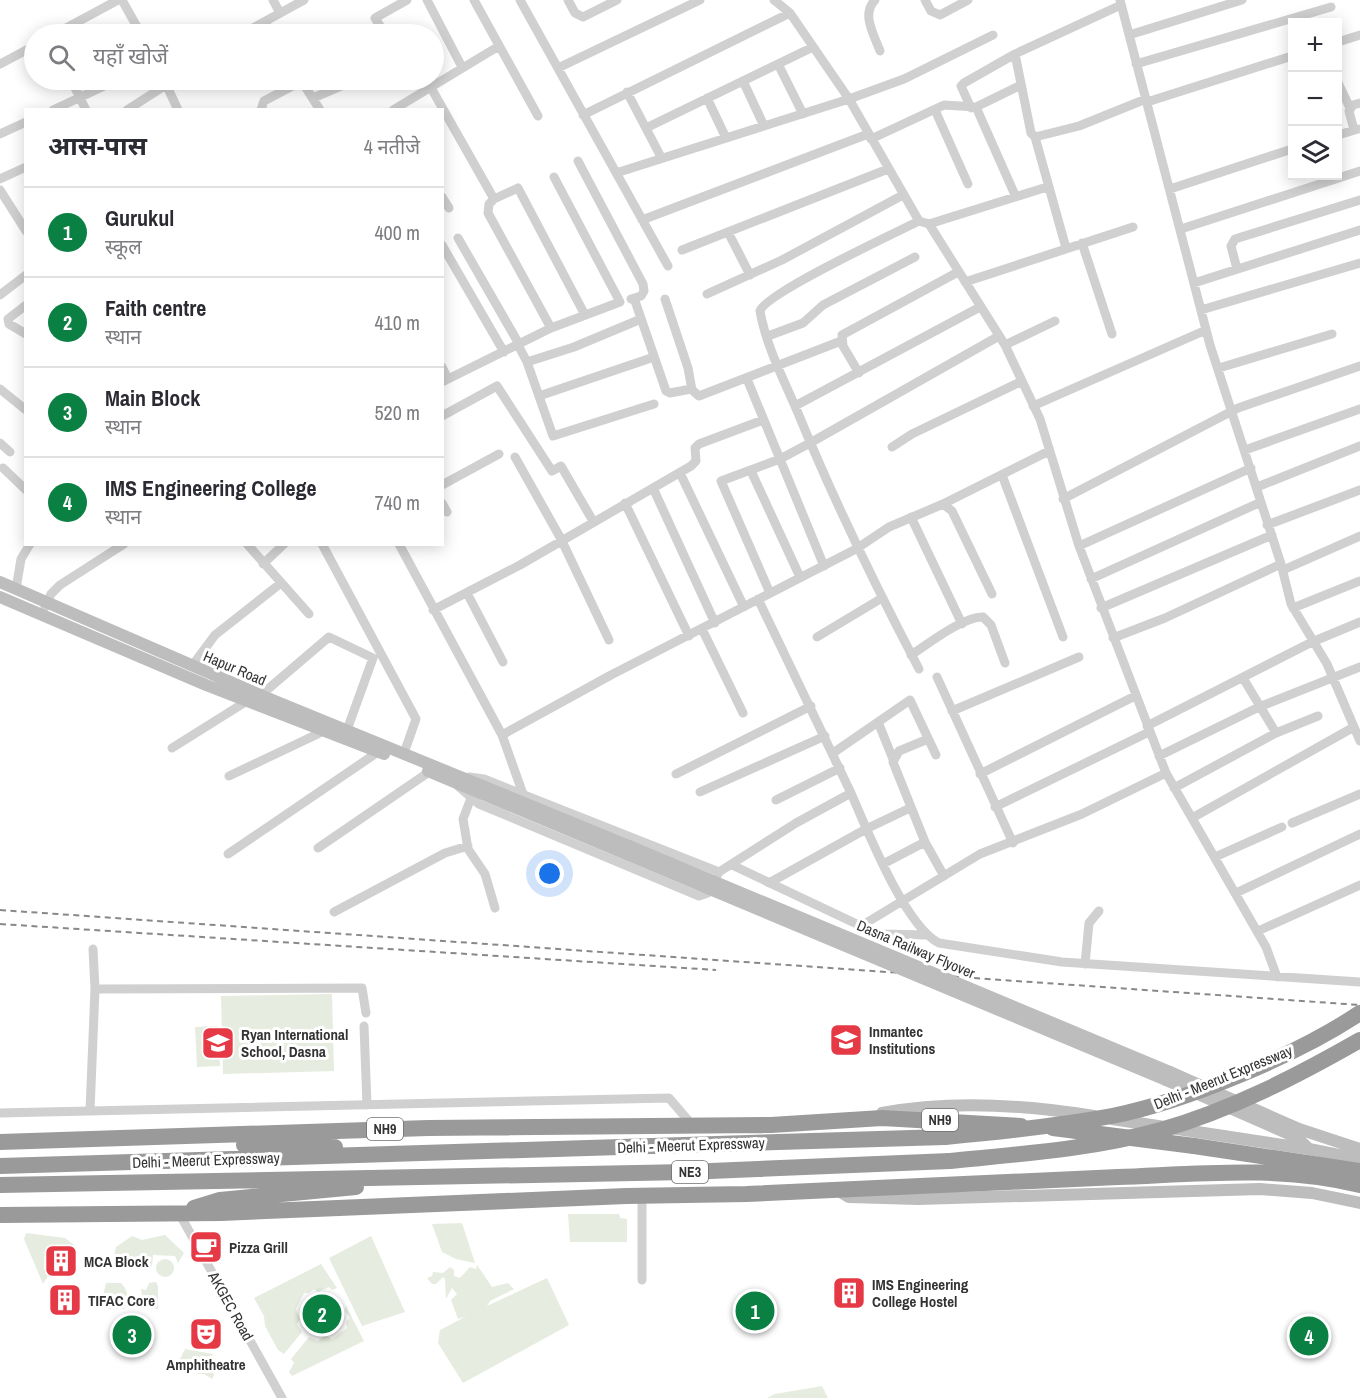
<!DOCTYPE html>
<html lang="hi">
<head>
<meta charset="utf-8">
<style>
	body { margin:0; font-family:"Archivo Narrow","Noto Sans Devanagari",sans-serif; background:#f7f7f7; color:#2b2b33 }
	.controls { position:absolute; right:18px; top:18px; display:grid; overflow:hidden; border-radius:0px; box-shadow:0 3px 15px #0003 }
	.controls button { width:54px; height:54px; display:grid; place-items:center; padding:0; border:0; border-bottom:2px solid #e1e1e2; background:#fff; color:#2b2b33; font:30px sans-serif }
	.you { position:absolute; left:550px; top:874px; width:21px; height:21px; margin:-15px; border:4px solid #fff; border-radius:50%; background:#1a73e8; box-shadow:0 0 0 9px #1a73e833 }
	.badge { display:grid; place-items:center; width:39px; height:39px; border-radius:50%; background:#0b8043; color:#fff; font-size:20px; font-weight:700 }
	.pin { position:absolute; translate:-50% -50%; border:3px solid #fff; box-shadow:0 2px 6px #0006 }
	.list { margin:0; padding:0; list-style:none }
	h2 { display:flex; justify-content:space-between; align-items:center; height:78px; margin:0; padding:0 24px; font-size:26px }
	h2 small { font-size:20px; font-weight:400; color:#7c7c81 }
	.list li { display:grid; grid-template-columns:39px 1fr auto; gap:18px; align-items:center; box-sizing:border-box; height:90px; padding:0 24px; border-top:2px solid #e1e1e2 }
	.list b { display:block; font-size:22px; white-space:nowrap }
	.list p { margin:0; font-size:20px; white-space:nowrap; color:#7c7c81 }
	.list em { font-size:20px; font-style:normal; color:#7c7c81 }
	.icon { flex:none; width:33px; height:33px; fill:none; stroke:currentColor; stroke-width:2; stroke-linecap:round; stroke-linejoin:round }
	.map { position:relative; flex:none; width:1360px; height:1398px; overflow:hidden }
	.search { position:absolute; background:#fff; box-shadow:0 3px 15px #0003; left:24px; top:24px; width:420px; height:66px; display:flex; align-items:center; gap:15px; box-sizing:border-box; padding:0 21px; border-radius:33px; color:#7c7c81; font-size:22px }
	.panel { position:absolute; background:#fff; box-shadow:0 3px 15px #0003; left:24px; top:108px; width:420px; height:438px; border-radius:0px }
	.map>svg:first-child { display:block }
	.green { fill:#e6ecdf }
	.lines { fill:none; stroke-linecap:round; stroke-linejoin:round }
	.street { stroke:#d0d0d0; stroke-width:9 }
	.secondary { stroke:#bdbdbd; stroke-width:12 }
	.highway { stroke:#9a9a9a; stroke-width:16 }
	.rail { stroke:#888; stroke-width:2; stroke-dasharray:6 4.5; stroke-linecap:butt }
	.secondary-bridge { stroke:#bdbdbd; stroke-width:12 }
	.highway-bridge { stroke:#9a9a9a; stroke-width:16 }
	.labels { text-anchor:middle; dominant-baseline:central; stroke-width:6; stroke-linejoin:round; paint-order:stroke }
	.shield { fill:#fff; stroke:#707070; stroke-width:1.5 }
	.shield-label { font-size:14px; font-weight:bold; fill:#333 }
	.street-label { font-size:15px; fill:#333; stroke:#fff }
	.poi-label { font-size:15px; font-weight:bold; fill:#333; stroke:#fff; text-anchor:start }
</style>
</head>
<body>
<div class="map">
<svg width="1360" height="1398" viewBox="0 0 1360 1398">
	<rect width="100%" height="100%" fill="#fff"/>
	<!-- green -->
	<path class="green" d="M332,994L334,1071L223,1074L221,996Z
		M218,1026L220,1066L197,1067L195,1027Z
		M568,1214H619L620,1218L627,1219V1242H570Z
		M462,1223L475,1263L456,1259L442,1252L432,1224Z
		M26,1233L65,1238L74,1245L45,1249L44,1268L48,1276L43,1284L24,1239Z
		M165,1235L184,1253L178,1263L175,1256L153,1255L152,1267H120L114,1256L116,1247L132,1236L142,1240Z
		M371,1236L405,1312L362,1326L329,1258Z
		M156 1268a9 9 0 1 1 18 0a9 9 0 1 1-18 0Z
		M321,1264L337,1288L332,1290L329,1287L318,1292L314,1289L309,1293H304L296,1309L300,1319L297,1324L302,1332L284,1354L278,1350L265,1326L264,1316L254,1298Z
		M477,1265L492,1287L508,1283L514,1289L490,1301L487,1306L547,1278L569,1325L463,1383L438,1343L440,1330L467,1316L458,1319L451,1300L457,1294L452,1288L446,1299L445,1279L443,1277L436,1284H432L427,1278L432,1276L433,1272L443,1273L450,1267L454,1270V1276L460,1278L470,1267L476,1269Z
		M156,1282L158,1286V1309L144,1308L141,1289L146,1290L149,1283Z
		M106,1283H121C129,1292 129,1298 124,1309H106L103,1296Z
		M346,1306L364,1341L292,1376L289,1372L294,1363L291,1359L309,1337L318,1341L325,1335L332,1339L347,1328L346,1322L350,1318L345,1311Z
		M185,1349L213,1354L209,1361L214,1375L212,1379L204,1374L192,1373L180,1359Z
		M822,1386L828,1398H767L775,1394Z"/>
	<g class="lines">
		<!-- street -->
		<path class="street" d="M122,0L141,34
			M273,0L280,13
			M427,0L462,67
			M474,0L538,116
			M520,0L668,266
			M568,0L575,13L583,17L617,0
			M774,0L790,13L849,99L919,221L929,224L1005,345L1040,419L1079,546L1166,773L1266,947L1277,977
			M875,0C861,14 874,35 880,51
			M925,0L931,11L940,15L968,0
			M1120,0L1210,345L1281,564L1291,604L1327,664L1360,741
			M265,22L272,34
			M55,34L118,0
			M242,34L304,0
			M385,34L375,18L407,0
			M1129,35L1242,0
			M1338,42L1360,35
			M1015,54L1031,133L1035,137L1079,126L1146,99
			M0,64L34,46
			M778,64L803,114
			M1136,64L1331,7
			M558,68L700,0
			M71,80L86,110
			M301,80L320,110
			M743,81L764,126
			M165,82L178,110
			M1338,83L1350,108
			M430,86L494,199L518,188L585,315
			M627,92L661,157
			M313,98L355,80
			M707,98L726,138
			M1147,102L1292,56
			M976,107L1015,195
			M971,108L961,86L964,83L1015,54L1121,5
			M53,110L117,80
			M127,110L166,85
			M261,110L264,101L302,81
			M393,110L499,46
			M935,110L968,184
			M583,115L790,13
			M646,128L813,47
			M1354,130L1349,111L1353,105L1360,103
			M0,134L26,122
			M1338,135L1358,129
			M1035,137L1066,248
			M871,139L944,105L976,107L1021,85
			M578,161L643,284L644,291L641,296L631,299
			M616,173L849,99L904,79L993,35
			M0,179L26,167
			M1170,189L1292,149
			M0,190L26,231
			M442,197L449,208
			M494,199L489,204L488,213L551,328
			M642,220L868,134
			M929,224L1047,187
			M1181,229L1360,171
			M728,232L750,275
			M458,238L519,344
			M1082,243L1112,334
			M442,245L504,352
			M682,250L888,169
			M1237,269L1231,246L1235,239L1360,200
			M965,282L1133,227
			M1194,283L1360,230
			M707,294L782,260L903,195
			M0,295L26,275
			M634,298L666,391L670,393L691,389L699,396L841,341
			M665,299L688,368L692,390
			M26,305L8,319L9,324L26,334
			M1201,310L1360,263
			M768,336L803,323L823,305L915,257
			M518,345L527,362L574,347L641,319
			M1005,345L1055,321
			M527,362L553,436L654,404
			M442,367L448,379
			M1219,368L1332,334
			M859,373L843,346L842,335L958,272
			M747,379L824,566
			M442,382L551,328L620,302L554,177
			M0,389L26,410
			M539,396L654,357
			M795,406L980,307
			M1033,406L1206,330
			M442,416L497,386L552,471L561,466L593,521
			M0,443L10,452
			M892,447L912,434L1022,381
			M1245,450L1360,409
			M515,457L561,539L609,640
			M3,468L26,490
			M751,471L800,577
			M680,473L744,607
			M1002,475L1063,637
			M442,485L499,454
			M1257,487L1360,446
			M653,488L715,623
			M1063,499L1238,408L1360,366
			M442,503L447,512
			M625,503L689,636
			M943,504L1049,451
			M911,517L962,624
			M1267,525L1360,490
			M247,544L309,614
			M322,544L416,719L404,753
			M399,544L502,735L523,794
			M1079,546L1251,468
			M263,564L284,544
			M1283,570L1360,536
			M1091,579L1261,502
			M16,589L21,559L30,544
			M467,593L503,662
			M770,593L721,481L780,459L810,443L999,336
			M758,599L851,793
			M45,607L51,594L60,585L124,544
			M1101,608L1272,535
			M1293,608L1360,581
			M433,610L520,565L691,466L696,461L695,448L699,444L763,420
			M702,629L743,713
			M817,637L882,598
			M1113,638L1165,618L1281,564
			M911,655C928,644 964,616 983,617L991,625L1005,663
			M192,666L215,635L281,583
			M919,669C875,585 834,501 798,413C784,380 766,346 760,311C766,293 895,233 919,221
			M937,677L1013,843
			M1243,678L1276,733L1318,716
			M261,695L329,637L373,658L347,730
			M952,711L1079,657
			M878,722L893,759
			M1147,726L1312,642L1360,622
			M502,735L611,675L856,549L889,527L943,504L952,511L992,594
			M928,739L899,751L893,762L925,842L944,876
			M172,748L247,701
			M833,753L910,700L936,755
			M1159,756L1259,707L1360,667
			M676,774L811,706
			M980,774L1135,696
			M229,776L324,731
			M469,777L484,779L719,872L796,823L851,793C867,830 905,926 939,943L1062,962L1360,982
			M458,786L479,804L699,896L708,893L719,872
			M1174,788L1276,733
			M700,792L825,736
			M471,798L463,819L468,849L485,874L495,908
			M776,800L840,768
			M995,807L1149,732
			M1192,818L1354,727
			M1292,823L1360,794
			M318,848L429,772
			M228,854L378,752
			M1215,857L1282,827
			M883,864L925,842
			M732,865L861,926L882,934L926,935
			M769,883L866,829L910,808
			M1236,893L1360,834
			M334,912L445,853L468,846
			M861,926L980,854L1082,814L1166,773
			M1258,931L1360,885
			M93,949L95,989
			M1085,964L1089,923L1099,911
			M364,1026L367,1105
			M90,1111L95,989L362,988L366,1013
			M0,1113L669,1098L693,1126
			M179,1213L282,1398
			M642,1280V1197"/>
		<!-- secondary -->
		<path class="secondary" d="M0,582L265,697L629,846
			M0,597L206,685L384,754
			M428,771L626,854
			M1170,1072L1299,1129L1360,1149
			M1166,1080L1296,1137L1309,1149
			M882,1113C950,1100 1026,1105 1094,1116
			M1112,1119L1309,1149L1360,1159
			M839,1191L849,1197L918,1199L1260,1189L1312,1193L1360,1203"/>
		<!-- highway -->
		<path class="highway" d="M1053,1128L1194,1146
			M0,1142L428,1128L771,1125L882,1118L1021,1126
			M244,1145L335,1147
			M0,1166L945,1137
			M0,1185L687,1172L950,1161
			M194,1208L220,1200L356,1187
			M0,1215L221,1213L626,1196L747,1194L1118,1177"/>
		<!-- rail -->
		<path class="rail" d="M0,910L1360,1005
			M0,924L716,970"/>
		<!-- secondary-bridge -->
		<path class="secondary-bridge" d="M629,846L1170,1072
			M626,854L1166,1080"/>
		<!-- highway-bridge -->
		<path class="highway-bridge" d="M945,1137C1001,1132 1057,1126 1112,1116C1187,1101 1297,1055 1360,1013
			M1194,1146L1360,1171
			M950,1161C1020,1154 1093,1149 1161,1130C1231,1110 1297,1076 1360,1040
			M1118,1177C1198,1174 1281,1165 1360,1185"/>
	</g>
	<!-- icons -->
	<defs>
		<symbol id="university-square" viewBox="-11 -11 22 22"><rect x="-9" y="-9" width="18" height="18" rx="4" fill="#e63946" stroke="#fff"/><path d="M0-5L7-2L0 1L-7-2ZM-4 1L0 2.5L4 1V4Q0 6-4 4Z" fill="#fff"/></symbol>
		<symbol id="school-square" viewBox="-11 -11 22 22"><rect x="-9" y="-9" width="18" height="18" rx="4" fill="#e63946" stroke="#fff"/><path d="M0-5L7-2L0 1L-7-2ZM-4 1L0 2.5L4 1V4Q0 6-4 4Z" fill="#fff"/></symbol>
		<symbol id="cafe-square" viewBox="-11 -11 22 22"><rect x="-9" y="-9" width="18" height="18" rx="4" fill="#e63946" stroke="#fff"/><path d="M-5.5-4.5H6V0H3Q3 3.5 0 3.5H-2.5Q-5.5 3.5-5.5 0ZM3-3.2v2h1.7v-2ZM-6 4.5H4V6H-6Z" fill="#fff"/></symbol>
		<symbol id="building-square" viewBox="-11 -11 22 22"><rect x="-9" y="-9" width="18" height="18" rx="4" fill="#e63946" stroke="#fff"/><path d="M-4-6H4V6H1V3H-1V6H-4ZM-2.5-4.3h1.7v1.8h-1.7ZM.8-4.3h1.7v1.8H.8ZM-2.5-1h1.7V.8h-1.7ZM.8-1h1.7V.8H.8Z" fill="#fff"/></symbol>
		<symbol id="theatre-square" viewBox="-11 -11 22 22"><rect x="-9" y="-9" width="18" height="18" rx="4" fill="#e63946" stroke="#fff"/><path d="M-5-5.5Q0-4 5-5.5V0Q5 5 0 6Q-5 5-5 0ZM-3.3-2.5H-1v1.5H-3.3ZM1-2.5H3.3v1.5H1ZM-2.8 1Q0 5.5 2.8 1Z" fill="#fff"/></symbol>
	</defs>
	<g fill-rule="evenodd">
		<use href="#university-square" x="827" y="1021" width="38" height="38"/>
		<use href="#school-square" x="199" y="1024" width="38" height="38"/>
		<use href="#cafe-square" x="187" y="1228" width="38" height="38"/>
		<use href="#building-square" x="42" y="1242" width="38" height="38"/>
		<use href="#building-square" x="830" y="1274" width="38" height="38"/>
		<use href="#building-square" x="46" y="1281" width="38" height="38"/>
		<use href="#theatre-square" x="187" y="1315" width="38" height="38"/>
	</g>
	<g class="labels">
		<!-- shield labels -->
		<g class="shield">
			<rect x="922" y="1109" width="36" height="22" rx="4.5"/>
			<rect x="367" y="1118" width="36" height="22" rx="4.5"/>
			<rect x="672" y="1161" width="36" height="22" rx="4.5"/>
		</g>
		<g class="shield-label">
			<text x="940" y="1120">NH9</text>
			<text x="385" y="1129">NH9</text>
			<text x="690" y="1172">NE3</text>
		</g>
		<!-- street labels -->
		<g class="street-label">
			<text transform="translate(235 668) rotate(23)">Hapur Road</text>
			<text transform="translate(916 949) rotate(23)">Dasna Railway Flyover</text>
			<text transform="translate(1223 1077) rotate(-22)">Delhi - Meerut Expressway</text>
			<text transform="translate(691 1145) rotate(-2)">Delhi - Meerut Expressway</text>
			<text transform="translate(206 1160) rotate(-2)">Delhi - Meerut Expressway</text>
			<text transform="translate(231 1306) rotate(61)">AKGEC Road</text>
		</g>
		<!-- poi labels -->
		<g class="poi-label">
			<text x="869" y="1031">Inmantec<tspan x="869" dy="17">Institutions</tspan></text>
			<text x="241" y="1034">Ryan International<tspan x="241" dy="17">School, Dasna</tspan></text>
			<text x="229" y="1247">Pizza Grill</text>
			<text x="84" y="1261">MCA Block</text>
			<text x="872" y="1284">IMS Engineering<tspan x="872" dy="17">College Hostel</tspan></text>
			<text x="88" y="1300">TIFAC Core</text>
			<text x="206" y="1364" text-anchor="middle">Amphitheatre</text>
		</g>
	</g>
</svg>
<div class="controls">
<button>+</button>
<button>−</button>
<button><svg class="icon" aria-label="layers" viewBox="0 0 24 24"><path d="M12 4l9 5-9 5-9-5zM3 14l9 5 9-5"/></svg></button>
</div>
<div class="you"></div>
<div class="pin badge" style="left:755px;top:1311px">1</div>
<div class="pin badge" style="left:322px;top:1314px">2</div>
<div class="pin badge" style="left:132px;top:1335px">3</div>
<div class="pin badge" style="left:1309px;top:1336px">4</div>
<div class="search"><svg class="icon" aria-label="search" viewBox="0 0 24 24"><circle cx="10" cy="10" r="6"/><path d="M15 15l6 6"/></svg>यहाँ खोजें</div>
<section class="panel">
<h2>आस-पास<small>4 नतीजे</small></h2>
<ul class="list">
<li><span class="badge">1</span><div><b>Gurukul</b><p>स्कूल</p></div><em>400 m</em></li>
<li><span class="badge">2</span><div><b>Faith centre</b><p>स्थान</p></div><em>410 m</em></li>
<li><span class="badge">3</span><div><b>Main Block</b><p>स्थान</p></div><em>520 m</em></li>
<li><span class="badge">4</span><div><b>IMS Engineering College</b><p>स्थान</p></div><em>740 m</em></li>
</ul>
</section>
</div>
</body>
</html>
